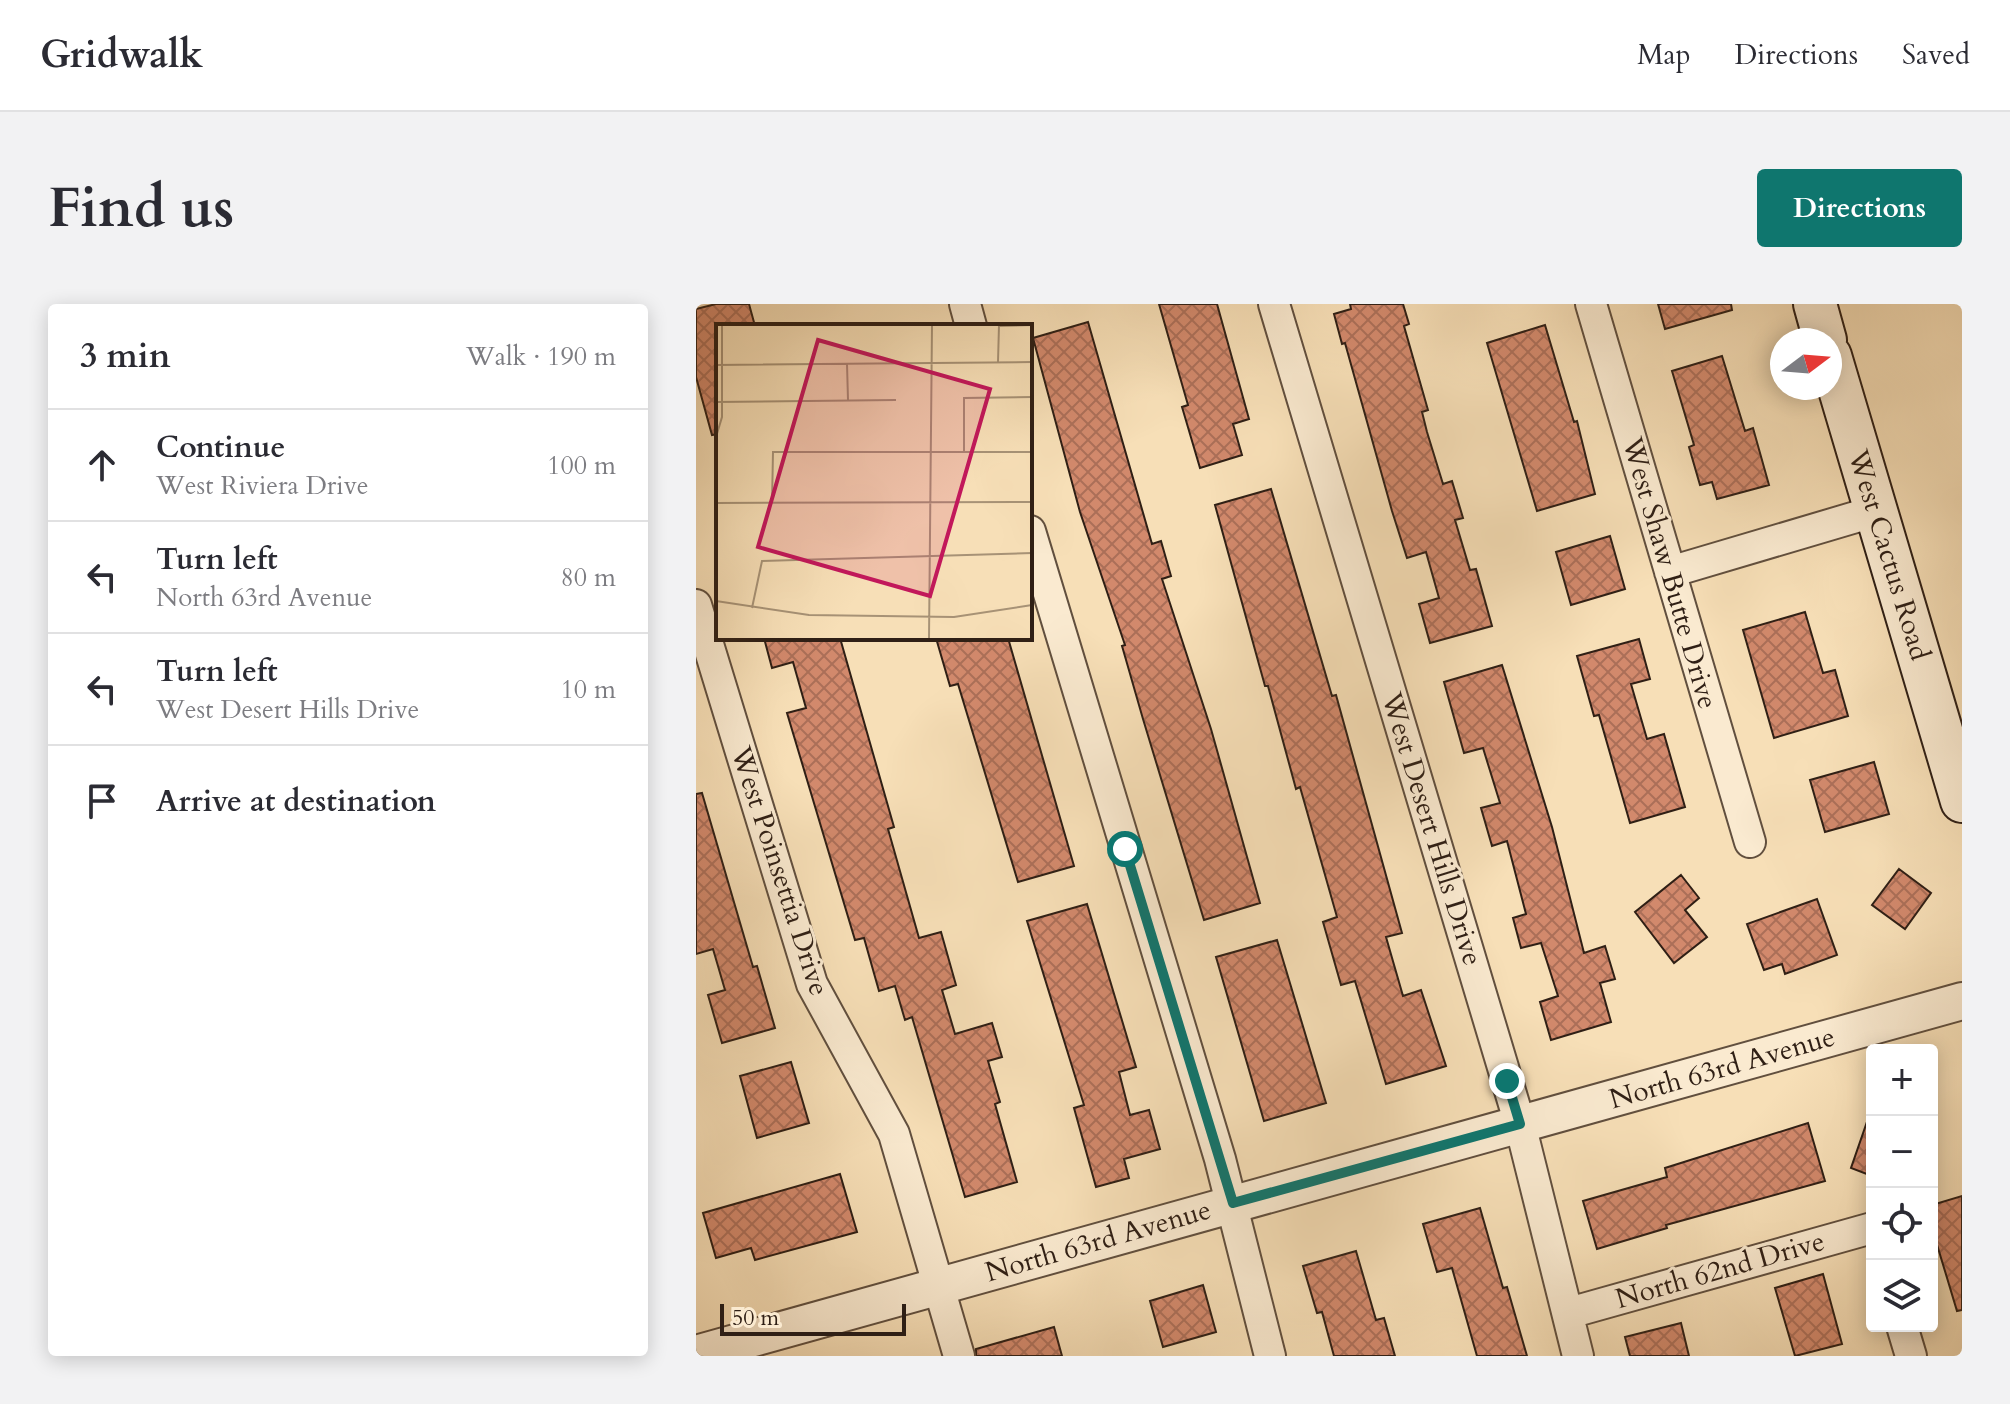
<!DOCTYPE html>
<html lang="en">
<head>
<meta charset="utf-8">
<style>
	body { margin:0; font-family:Cardo,serif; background:#f2f2f3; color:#2b2b33 }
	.controls { position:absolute; right:24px; bottom:24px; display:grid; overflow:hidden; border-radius:8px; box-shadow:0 4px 20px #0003 }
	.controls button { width:72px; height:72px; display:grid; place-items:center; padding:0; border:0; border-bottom:2px solid #e1e1e2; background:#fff; color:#2b2b33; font:40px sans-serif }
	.compass { position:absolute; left:1074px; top:24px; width:72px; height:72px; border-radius:50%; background:#fff; box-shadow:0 4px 20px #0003; rotate:74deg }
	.scale { position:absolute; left:24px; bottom:20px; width:186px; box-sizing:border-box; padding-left:8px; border:4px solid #2f1f15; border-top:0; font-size:22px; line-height:28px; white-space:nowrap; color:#2f1f15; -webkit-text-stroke:6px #faead0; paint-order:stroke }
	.stop { position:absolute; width:24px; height:24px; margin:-18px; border:6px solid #0f766e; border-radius:50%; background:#fff }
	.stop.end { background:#0f766e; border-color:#fff; box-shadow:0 2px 8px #0008 }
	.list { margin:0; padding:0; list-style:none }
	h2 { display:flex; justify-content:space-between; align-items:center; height:104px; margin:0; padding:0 32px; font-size:34px }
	h2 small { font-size:26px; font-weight:400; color:#7c7c81 }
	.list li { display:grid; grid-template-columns:52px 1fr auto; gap:24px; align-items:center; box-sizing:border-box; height:112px; padding:0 32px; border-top:2px solid #e1e1e2 }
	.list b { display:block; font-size:30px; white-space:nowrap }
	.list p { margin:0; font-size:26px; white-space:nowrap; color:#7c7c81 }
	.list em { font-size:26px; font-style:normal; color:#7c7c81 }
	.icon { flex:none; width:44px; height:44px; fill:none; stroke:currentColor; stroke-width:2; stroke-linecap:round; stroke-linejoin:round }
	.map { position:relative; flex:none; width:1266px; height:1052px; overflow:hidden; border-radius:8px }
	header { display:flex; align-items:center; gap:48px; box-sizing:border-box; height:112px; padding:0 40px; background:#fff; border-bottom:2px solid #e1e1e2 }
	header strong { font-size:38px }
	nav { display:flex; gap:44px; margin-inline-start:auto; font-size:28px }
	.intro { display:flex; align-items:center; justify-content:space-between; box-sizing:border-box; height:192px; padding:0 48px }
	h1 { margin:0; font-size:56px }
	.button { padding:20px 36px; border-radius:8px; background:#0f766e; color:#fff; font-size:28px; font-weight:700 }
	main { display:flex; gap:48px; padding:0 48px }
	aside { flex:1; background:#fff; border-radius:8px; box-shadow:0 4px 20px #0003 }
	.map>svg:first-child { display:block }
	.building { fill:url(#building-cross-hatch); stroke:#2f1f15; stroke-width:2 }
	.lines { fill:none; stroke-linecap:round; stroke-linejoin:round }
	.minor-casing { stroke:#614f3e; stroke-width:34 }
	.tertiary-casing { stroke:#614f3e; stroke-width:40 }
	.secondary-casing { stroke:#2f1f15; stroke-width:46 }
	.minor { stroke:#faead0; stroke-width:30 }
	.tertiary { stroke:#faead0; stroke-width:36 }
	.secondary { stroke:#faead0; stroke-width:42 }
	.route { stroke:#0f766e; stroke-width:10 }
	.labels { text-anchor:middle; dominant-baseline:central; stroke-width:6; stroke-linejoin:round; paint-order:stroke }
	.street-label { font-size:28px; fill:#2f1f15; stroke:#faead0 }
	.inset-road { fill:none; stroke:#a79276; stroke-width:2 }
	.view { fill:#c2185b; fill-opacity:0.15; stroke:#c2185b; stroke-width:4 }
	.inset-edge { fill:none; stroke:#2f1f15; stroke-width:4 }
</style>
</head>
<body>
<header>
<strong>Gridwalk</strong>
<nav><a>Map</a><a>Directions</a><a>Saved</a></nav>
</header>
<div class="intro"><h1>Find us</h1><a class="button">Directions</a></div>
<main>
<aside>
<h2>3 min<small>Walk · 190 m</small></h2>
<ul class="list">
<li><svg class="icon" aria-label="ahead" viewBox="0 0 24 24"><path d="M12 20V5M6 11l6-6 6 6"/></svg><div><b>Continue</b><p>West Riviera Drive</p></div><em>100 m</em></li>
<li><svg class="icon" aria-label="left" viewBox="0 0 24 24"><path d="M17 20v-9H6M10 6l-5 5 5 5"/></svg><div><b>Turn left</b><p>North 63rd Avenue</p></div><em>80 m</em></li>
<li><svg class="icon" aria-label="left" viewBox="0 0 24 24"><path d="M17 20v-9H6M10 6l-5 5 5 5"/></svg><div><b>Turn left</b><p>West Desert Hills Drive</p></div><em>10 m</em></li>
<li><svg class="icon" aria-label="arrive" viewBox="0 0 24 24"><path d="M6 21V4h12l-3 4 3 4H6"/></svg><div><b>Arrive at destination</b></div></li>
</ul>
</aside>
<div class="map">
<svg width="1266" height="1052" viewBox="0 0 1266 1052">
	<defs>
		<pattern id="building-cross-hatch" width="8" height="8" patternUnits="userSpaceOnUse" patternTransform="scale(2)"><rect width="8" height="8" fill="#d2896c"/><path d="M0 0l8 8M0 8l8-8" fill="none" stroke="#ab6f58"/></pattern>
	</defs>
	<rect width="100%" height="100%" fill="#f7dfb7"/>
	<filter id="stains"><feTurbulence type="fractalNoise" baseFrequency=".0025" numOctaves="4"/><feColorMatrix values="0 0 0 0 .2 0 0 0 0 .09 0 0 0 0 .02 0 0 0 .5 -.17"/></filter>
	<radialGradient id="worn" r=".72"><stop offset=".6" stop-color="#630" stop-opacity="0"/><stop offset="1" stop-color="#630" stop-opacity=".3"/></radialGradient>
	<!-- building -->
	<path class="building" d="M20,0H53L59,22H22V130L16,131L0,73V5Z
		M463,0H521L553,115L537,120L546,151L504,164L486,103L492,101Z
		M654,0H707L713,20L708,22L732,106L726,108L731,128L747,180L756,177L767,214L759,216L774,266L780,265L796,322L734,339L723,300L743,294L730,248L711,254L696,207L649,39L646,40L638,10L655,5Z
		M962,0H1035L1036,6L969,25Z
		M392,18L456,240L465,237L475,272L466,275L515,425L564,599L508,616L447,415L426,342L429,341L384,208L337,34Z
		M849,21L878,118L881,117L899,190L841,207L791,39Z
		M1026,52L1049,127L1057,124L1073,181L1021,195L1016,178L1004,181L993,143L998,141L976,67Z
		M575,185L636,392L640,391L706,629L690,633L707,692L725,686L750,762L690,780L659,677L645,681L627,618L641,613L604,483L600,485L572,382H569L519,201Z
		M914,232L929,285L875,301L860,248Z
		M1109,308L1127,369L1139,366L1152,412L1078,434L1047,326Z
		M68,334H144L198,523L192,525L223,634L245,628L260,681L246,686L259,730L296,719L306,753L292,757L304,798L299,800L321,878L269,893L216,713L209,716L199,682L183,687L168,634L159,636L91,409L110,404L97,358L76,364Z
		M240,334H312L378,562L322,578L262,380L254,382Z
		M943,335L954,375L935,380L951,435L968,430L989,503L934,519L903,411L898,412L881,352Z
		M806,361L856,523L888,649L909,642L919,675L904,679L915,718L855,736L844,698L862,692L845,639L825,644L817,614L830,610L811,537L796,542L785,504L804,499L787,444L768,449L748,378Z
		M1178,458L1193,510L1129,528L1114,476Z
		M6,489L57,663L61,662L79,724L26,739L12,691L29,686L17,645L0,650V490Z
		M1203,565L1235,589L1209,625L1176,601Z
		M985,571L1003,594L989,606L1011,633L978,659L939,608Z
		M1121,595L1141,651L1089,670L1086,660L1068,666L1051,620Z
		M391,600L440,763L423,768L434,811L453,806L464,845L428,855L433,874L400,883L378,804L388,801L331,617Z
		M581,636L630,799L568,817L520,653Z
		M95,758L113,819L61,834L44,772Z
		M1173,812L1176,813V872L1155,864Z
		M1112,819L1129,877L970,921L971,924L901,945L887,897L971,873L969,864Z
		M144,870L161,928L59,956L55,944L20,954L7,909Z
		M1266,892V1006L1261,1007L1236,924V901Z
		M784,904L807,984L811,983L831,1052H781L756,964L741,968L727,920Z
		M660,947L680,1016L688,1014L699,1052H638L626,1008L621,1009L607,962Z
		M1127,970L1146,1040L1099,1052L1079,984Z
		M507,981L520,1028L467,1043L454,997Z
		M985,1019L993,1052H934L929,1033Z
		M358,1023L366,1052H280V1045Z"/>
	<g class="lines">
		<defs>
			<path id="minor" d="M269,0L275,22
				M578,0L824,820L882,1052
				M895,0L1054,538
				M334,227L524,855L574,1052
				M974,268L1180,207
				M0,301L116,680L198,830L263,1052
				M873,1009L1176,924
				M1206,1022L1215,1052"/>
			<path id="tertiary" d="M0,1050L1266,697"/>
			<path id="secondary" d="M1119,0L1129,36
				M1134,52L1266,497"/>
		</defs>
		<!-- minor casing -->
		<use href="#minor" class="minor-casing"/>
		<!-- tertiary casing -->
		<use href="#tertiary" class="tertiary-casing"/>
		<!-- secondary casing -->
		<use href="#secondary" class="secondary-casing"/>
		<!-- minor -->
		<use href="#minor" class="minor"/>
		<!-- tertiary -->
		<use href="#tertiary" class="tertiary"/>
		<!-- secondary -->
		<use href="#secondary" class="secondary"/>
	</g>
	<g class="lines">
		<!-- route -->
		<path class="route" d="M429,545L537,899L824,820L811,777"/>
	</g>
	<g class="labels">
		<!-- street labels -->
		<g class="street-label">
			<text transform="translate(1193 251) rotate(73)">West Cactus Road</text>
			<text transform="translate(974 269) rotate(74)">West Shaw Butte Drive</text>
			<text transform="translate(736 525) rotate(73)">West Desert Hills Drive</text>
			<text transform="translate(84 567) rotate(72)">West Poinsettia Drive</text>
			<text transform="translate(1026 764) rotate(-16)">North 63rd Avenue</text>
			<text transform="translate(402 937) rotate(-16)">North 63rd Avenue</text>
			<text transform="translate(1024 966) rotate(-16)">North 62nd Drive</text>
		</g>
	</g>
	<!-- overview -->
	<g transform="translate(20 20)">
		<rect width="316" height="316" fill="#f7dfb7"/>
		<path class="inset-road" d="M283,2L316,1M282,38L283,1M131,40L132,76M0,41L316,38M0,78L180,76M0,113L6,93V1M248,127V74L316,73M0,179L316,178M56,179L57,128H316M0,277L93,291L238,293L316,281M36,284L46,237L316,229M213,315L216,1"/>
		<path class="view" d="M102,16L274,65L214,272L42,223Z"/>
		<rect width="316" height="316" class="inset-edge"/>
	</g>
	<rect width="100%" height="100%" filter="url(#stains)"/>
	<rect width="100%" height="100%" fill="url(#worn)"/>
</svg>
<div class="controls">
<button>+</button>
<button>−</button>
<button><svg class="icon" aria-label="locate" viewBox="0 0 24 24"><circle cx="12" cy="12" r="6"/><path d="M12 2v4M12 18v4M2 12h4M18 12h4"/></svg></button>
<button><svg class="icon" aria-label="layers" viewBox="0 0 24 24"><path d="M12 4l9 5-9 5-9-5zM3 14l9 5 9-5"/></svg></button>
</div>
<svg class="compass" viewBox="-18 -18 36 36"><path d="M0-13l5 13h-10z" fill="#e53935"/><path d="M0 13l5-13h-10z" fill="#7c7c81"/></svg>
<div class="scale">50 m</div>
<div class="stop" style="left:429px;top:545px"></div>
<div class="stop end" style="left:811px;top:777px"></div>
</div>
</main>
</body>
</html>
